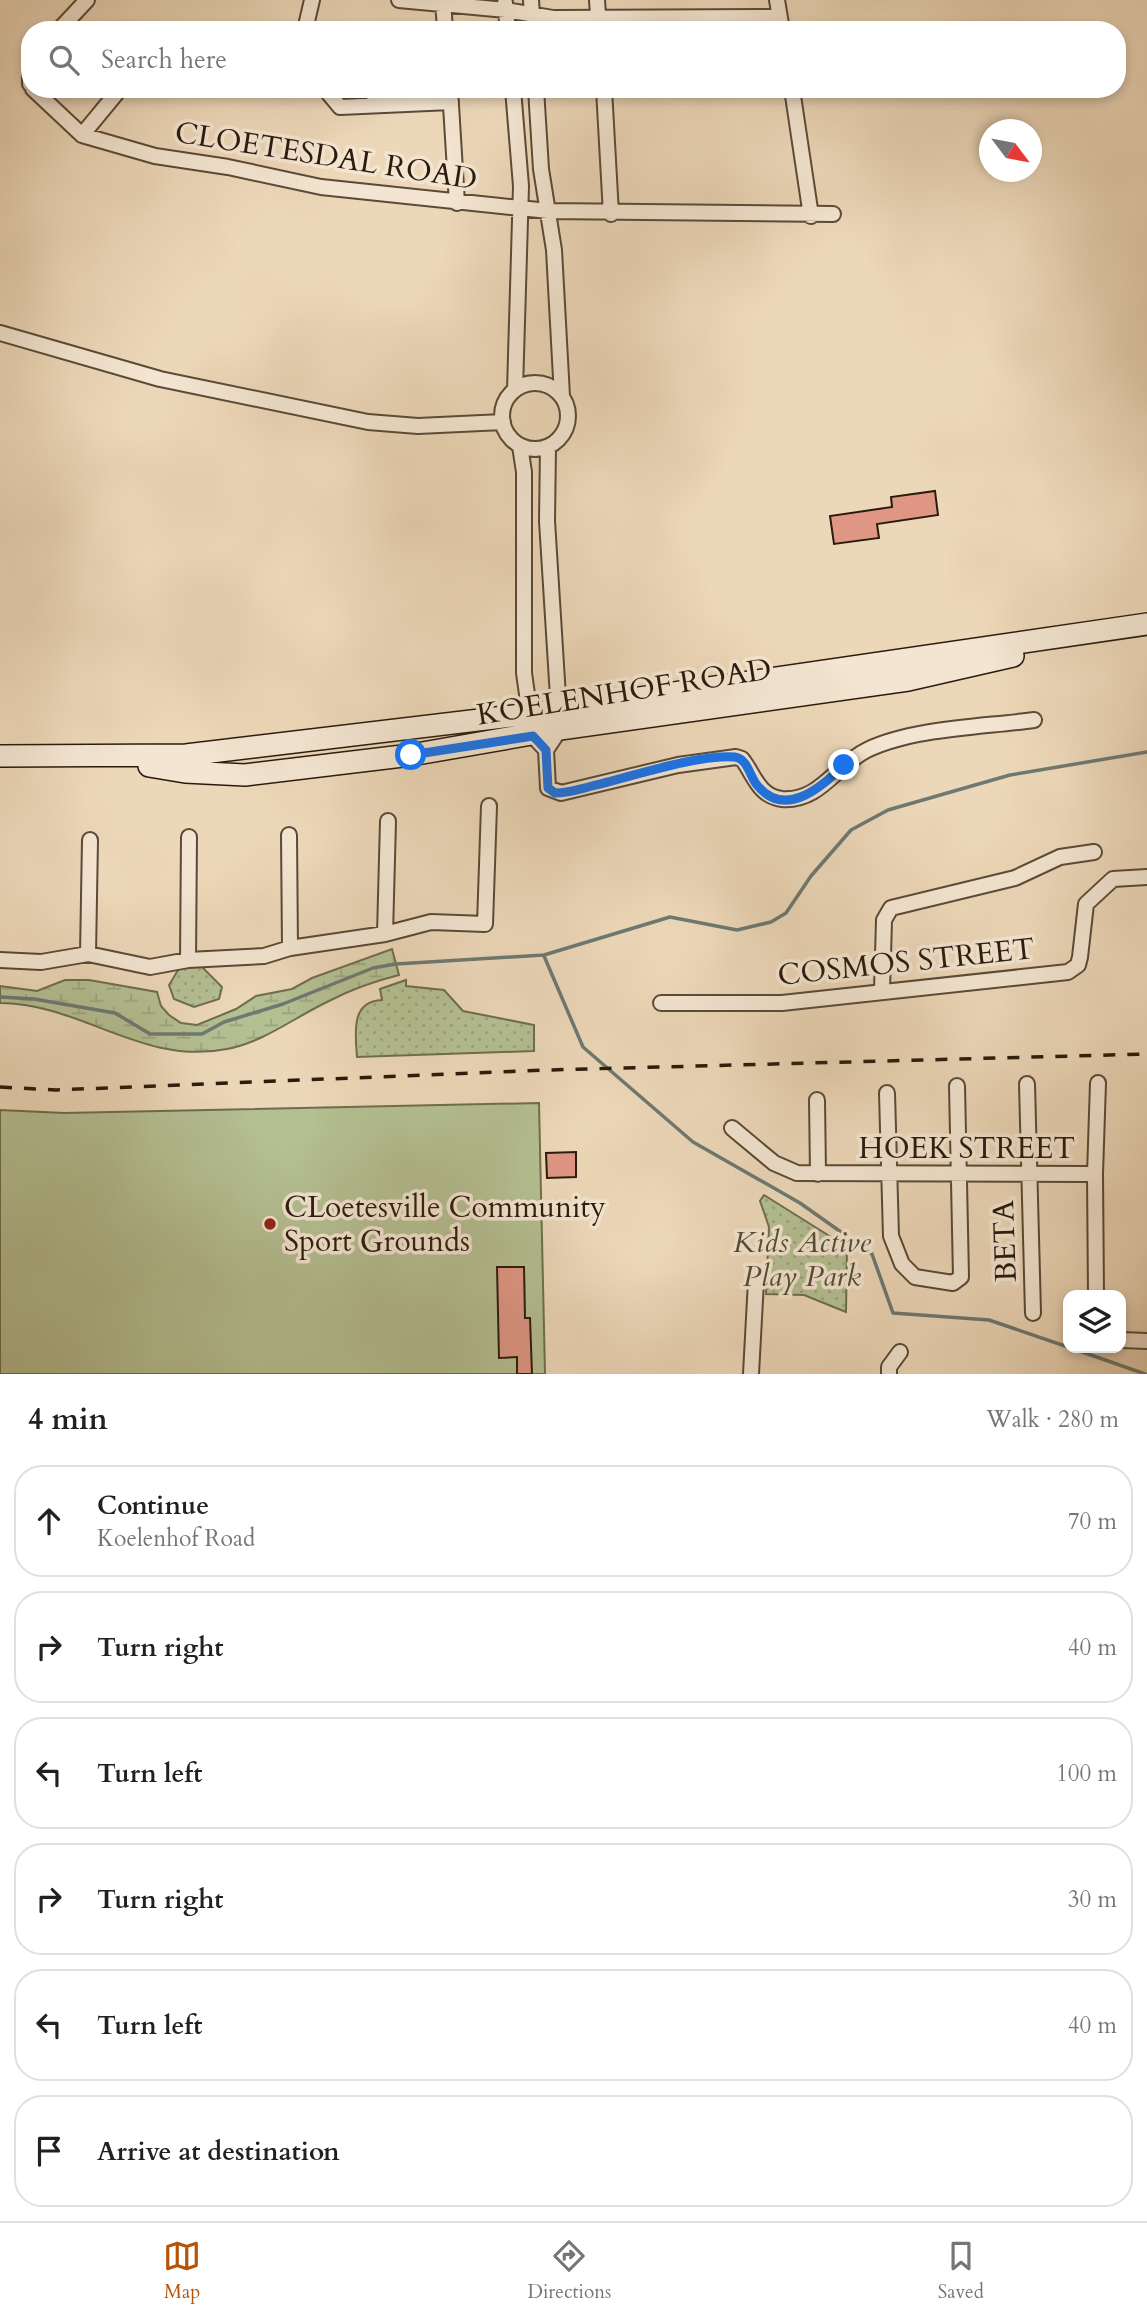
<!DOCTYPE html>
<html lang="en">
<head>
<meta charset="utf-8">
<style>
	body { margin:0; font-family:Cardo,serif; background:#f6f6f6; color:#202124 }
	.controls { position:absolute; right:21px; bottom:21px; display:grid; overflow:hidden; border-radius:14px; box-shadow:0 4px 10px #0003 }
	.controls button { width:63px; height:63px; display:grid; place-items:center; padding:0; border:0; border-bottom:2px solid #e0e0e0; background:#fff; color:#202124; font:35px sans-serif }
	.compass { position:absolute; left:979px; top:119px; width:63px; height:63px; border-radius:50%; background:#fff; box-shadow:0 4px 10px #0003; rotate:122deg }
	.stop { position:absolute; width:21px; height:21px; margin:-16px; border:5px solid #1a73e8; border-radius:50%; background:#fff }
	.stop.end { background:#1a73e8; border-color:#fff; box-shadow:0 2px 7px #0008 }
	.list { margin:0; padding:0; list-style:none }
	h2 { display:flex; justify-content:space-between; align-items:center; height:91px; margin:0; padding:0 28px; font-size:30px }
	h2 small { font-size:23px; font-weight:400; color:#757577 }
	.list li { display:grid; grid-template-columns:46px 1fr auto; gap:21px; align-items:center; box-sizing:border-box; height:112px; margin:0 14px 14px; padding:0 14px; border:2px solid #e0e0e0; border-radius:28px }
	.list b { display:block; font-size:26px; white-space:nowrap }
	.list p { margin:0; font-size:23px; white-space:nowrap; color:#757577 }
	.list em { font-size:23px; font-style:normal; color:#757577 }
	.icon { flex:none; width:38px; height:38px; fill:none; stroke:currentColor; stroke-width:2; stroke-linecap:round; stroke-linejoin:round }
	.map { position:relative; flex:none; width:1147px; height:1374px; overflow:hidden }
	.search { position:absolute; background:#fff; box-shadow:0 4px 10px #0003; left:21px; right:21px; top:21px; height:77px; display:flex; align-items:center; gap:18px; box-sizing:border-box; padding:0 24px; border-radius:28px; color:#757577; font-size:26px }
	.sheet { height:847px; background:#fff }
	nav { display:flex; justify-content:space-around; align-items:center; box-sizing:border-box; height:98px; border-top:2px solid #e0e0e0; background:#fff; font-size:19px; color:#757577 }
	nav a { display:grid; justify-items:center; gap:4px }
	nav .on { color:#b45309 }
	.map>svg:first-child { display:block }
	.grass { fill:url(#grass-dots); stroke:#6f6d4f; stroke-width:2 }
	.wetland { fill:url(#wetland-marsh); stroke:#6f6d4f; stroke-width:2 }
	.garden { fill:#b4bf92; stroke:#6f6d4f; stroke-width:2 }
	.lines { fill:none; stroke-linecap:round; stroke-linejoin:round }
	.stream { stroke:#6d7972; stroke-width:3.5 }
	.building { fill:#df9684; stroke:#2a1b0c; stroke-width:2 }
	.street-casing { stroke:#5a4a37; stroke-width:18 }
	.secondary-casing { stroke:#2a1b0c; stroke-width:24 }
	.street { stroke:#f3e5d1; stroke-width:14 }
	.secondary { stroke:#f3e5d1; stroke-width:21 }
	.rail { stroke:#2a1b0c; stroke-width:3.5; stroke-dasharray:12 12; stroke-linecap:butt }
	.route { stroke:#1a73e8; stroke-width:9 }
	.poi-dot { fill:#8f2418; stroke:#f3e5d1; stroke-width:2.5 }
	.labels { text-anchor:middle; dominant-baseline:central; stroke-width:7; stroke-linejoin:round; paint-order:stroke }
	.street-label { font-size:30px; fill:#2a1b0c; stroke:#f3e5d1 }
	.poi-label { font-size:30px; fill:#2a1b0c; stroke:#f3e5d1; text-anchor:start }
	.park-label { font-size:30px; font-style:italic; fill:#534c34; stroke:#f3e5d1 }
</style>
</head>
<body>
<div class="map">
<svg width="1147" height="1374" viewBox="0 0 1147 1374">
	<defs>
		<pattern id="grass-dots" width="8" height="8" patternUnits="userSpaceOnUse" patternTransform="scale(1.75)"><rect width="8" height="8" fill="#b4bf92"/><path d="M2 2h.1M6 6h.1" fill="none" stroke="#9ba47d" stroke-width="1.8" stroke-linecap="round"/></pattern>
		<pattern id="wetland-marsh" width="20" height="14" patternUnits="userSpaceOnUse" patternTransform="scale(1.75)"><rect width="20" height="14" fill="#b4bf92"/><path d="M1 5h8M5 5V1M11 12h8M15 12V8" fill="none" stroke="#9ba47d"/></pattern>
	</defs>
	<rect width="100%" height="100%" fill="#ecd7b8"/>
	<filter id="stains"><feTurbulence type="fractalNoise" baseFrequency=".00286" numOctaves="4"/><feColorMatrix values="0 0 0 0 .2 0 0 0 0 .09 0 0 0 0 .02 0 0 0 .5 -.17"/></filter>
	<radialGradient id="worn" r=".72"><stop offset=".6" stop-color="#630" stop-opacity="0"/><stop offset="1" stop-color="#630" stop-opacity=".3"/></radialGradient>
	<!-- grass -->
	<path class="grass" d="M201,966L222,987L219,999L194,1007L174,999L169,985L180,967Z
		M406,980V986L444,990L463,1011L534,1025V1051L357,1057C355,1032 351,1001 382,1000L380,989Z
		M764,1195L847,1247L846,1312L804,1295L766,1294L769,1227L760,1201Z"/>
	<!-- wetland -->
	<path class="wetland" d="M392,949L399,975C375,981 350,990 329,1001C295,1017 264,1042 227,1049C142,1066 81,1003 0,1003V986L37,991L65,980H89L157,992L161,1006L169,1015L181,1023L197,1025L236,1009L256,996L292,989L312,978Z"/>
	<!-- garden -->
	<path class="garden" d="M539,1103L545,1374H0V1110L64,1113Z"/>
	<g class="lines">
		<!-- stream -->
		<path class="stream" d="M544,956L583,1047L693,1142L800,1203L872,1254L893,1313L989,1320L1068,1347
			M0,997L34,999L115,1013L150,1034H202L224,1022L283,1004L373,968L396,964L544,955L670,917L737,930L771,922L786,913L811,876L851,830L888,810L1010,775L1147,752
			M1071,1348L1145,1374"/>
	</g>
	<!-- building -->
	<path class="building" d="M935,491L938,515L877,524L879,538L834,544L830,516L892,507L891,497Z
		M576,1152V1177L547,1178L546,1153Z
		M497,1267H524L525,1318H530L532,1374H517V1357L499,1358Z"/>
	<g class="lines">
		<defs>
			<path id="street" d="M399,0L506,10L553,18L780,17
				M443,0L445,30
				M531,0L533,30
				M597,0L599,30
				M777,0L782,30
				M505,3L508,30
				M59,30L87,0
				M305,30L312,0
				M30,69V84
				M33,89L82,135L155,156L228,167L321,187L548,211L833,214
				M325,89L340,107L451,102
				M367,89L383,103
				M450,89L457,203
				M513,89L521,186L515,390
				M536,89L541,169L554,250L562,396
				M604,89L611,214
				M792,89L811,216
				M82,135L120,89
				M0,333L160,379L368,422L418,426L503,422
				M502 416a33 33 0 1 1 66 0a33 33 0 1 1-66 0Z
				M520,446L524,472V673L533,736L546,750L548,788L561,793L678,765L736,757L742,759C754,774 758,796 782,799C820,802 836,765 867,750C913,728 983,727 1034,720
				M546,750L560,729L547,521L548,447
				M289,835L290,948
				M385,934L388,821
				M88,954L90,840
				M0,960L41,962L88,954L150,967L188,960L264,956L290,948L385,934L431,922L485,924L489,806
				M188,960L189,837
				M882,990L884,920L891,908L1015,878L1060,857L1094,852
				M661,1003H782L1068,972L1078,965L1080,957L1086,904L1113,879L1147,877
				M1027,1084L1033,1313
				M887,1093L891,1236L902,1264L915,1277L953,1283L961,1277L957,1086
				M817,1100L818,1174
				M732,1128L774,1163L797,1173L1095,1174L1096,1295
				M1095,1174L1098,1083
				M1121,1340L1147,1341
				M751,1374L756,1281
				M889,1374V1367L900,1352"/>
			<path id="secondary" d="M0,756L186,755L529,714L1147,624
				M149,766L185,772L245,775L411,755L560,729L908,680L1013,656"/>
		</defs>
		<!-- street casing -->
		<use href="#street" class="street-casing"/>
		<!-- secondary casing -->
		<use href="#secondary" class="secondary-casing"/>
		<!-- street -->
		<use href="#street" class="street"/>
		<!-- secondary -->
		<use href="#secondary" class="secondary"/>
		<!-- rail -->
		<path class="rail" d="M0,1087L56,1090L548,1070L1147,1054"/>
	</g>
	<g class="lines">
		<!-- route -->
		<path class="route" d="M411,755L533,736L546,750L548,788L555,793C568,793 580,789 592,786C630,777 698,754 735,757C748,759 750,777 757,785C785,820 823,786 844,765"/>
	</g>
	<!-- markers -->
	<circle class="poi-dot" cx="270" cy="1224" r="7"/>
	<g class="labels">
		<!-- street labels -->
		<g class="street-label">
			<text transform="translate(326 156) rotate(9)">CLOETESDAL ROAD</text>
			<text transform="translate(624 692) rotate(-9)">KOELENHOF ROAD</text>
			<text transform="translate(906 962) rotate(-6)">COSMOS STREET</text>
			<text x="967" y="1148">HOEK STREET</text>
			<text transform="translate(1005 1241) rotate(-92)">BETA</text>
		</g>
		<!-- poi labels -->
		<g class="poi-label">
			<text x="284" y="1207">CLoetesville Community<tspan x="284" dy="34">Sport Grounds</tspan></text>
		</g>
		<!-- park labels -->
		<g class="park-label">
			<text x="802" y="1242">Kids Active<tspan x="802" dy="34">Play Park</tspan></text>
		</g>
	</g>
	<rect width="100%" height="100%" filter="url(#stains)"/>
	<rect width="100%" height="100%" fill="url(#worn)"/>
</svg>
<div class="controls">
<button><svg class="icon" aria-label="layers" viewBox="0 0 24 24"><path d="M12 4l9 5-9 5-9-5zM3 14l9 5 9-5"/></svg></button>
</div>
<svg class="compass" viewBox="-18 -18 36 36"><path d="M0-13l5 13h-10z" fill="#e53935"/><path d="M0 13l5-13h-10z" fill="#757577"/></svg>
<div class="stop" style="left:411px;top:755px"></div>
<div class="stop end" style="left:844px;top:765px"></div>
<div class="search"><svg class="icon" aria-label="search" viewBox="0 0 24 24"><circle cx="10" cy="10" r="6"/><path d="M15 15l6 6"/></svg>Search here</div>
</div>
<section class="sheet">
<h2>4 min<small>Walk · 280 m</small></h2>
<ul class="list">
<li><svg class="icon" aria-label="ahead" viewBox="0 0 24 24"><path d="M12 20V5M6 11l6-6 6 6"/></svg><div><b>Continue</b><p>Koelenhof Road</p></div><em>70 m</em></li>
<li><svg class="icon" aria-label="right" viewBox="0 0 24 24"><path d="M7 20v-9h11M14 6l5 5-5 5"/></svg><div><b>Turn right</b></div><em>40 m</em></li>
<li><svg class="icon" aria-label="left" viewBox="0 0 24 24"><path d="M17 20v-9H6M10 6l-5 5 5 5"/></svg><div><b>Turn left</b></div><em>100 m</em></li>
<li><svg class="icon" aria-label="right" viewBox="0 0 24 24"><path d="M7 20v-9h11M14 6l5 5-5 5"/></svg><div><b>Turn right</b></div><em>30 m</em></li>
<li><svg class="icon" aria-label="left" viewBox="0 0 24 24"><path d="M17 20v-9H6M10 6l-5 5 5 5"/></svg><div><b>Turn left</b></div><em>40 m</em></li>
<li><svg class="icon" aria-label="arrive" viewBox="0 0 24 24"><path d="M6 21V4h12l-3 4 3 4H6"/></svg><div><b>Arrive at destination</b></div></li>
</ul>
</section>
<nav>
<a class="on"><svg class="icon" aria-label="map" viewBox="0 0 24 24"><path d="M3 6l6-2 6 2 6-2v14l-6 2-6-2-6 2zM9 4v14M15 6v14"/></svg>Map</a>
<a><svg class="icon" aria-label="directions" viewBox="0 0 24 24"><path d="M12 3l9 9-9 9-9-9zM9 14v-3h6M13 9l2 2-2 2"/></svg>Directions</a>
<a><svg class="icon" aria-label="saved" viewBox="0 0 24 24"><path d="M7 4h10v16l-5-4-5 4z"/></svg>Saved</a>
</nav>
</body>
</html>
